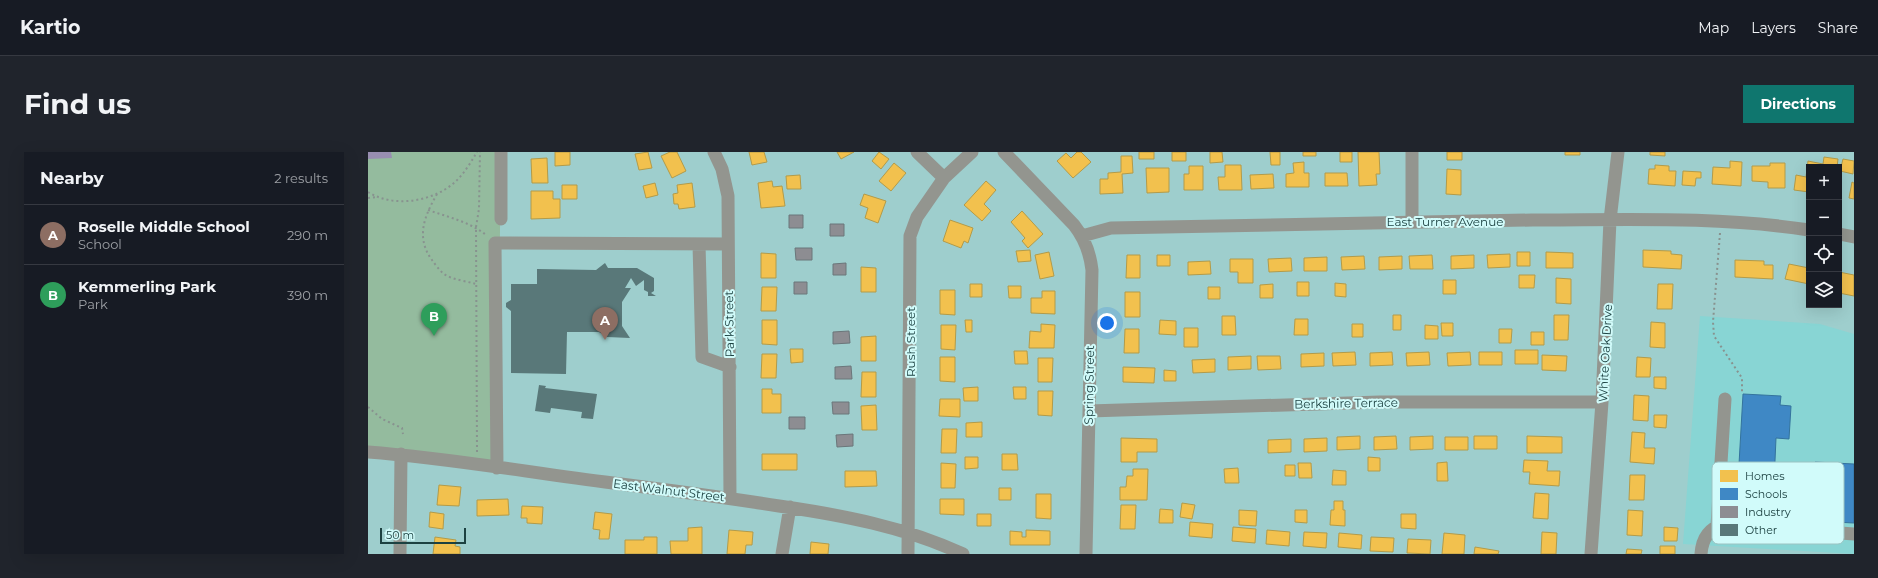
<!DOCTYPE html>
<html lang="en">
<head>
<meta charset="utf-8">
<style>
	body { margin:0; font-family:Montserrat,sans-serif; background:#20242c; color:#f1f3f6 }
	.controls { position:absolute; right:12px; top:12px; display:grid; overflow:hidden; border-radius:0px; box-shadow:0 4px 16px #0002 }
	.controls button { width:36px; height:36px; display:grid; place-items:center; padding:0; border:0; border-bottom:1px solid #363941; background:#171b24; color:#f1f3f6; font:20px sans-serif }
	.scale { position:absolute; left:12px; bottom:10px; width:86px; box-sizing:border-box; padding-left:4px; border:2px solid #1c4141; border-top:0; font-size:11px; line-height:14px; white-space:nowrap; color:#1c4141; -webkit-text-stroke:3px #d1fbfa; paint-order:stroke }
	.you { position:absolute; left:739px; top:171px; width:14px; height:14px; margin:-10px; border:3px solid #fff; border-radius:50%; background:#1a73e8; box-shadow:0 0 0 6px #1a73e833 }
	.badge { display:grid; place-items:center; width:26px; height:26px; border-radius:50%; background:#0f766e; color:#fff; font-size:13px; font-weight:700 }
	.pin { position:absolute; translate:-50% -33px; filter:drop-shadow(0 1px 2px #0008) }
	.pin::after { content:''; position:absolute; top:21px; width:14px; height:12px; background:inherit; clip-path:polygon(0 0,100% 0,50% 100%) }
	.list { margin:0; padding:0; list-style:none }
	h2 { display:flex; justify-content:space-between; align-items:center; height:52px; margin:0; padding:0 16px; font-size:17px }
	h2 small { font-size:13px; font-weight:400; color:#9ea1a6 }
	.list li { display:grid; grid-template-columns:26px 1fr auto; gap:12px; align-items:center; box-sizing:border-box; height:60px; padding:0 16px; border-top:1px solid #363941 }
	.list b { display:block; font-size:15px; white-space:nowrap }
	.list p { margin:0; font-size:13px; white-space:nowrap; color:#9ea1a6 }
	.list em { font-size:13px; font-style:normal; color:#9ea1a6 }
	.icon { flex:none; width:22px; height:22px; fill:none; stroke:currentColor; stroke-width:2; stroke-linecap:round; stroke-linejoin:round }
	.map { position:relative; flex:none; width:1486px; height:402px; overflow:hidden; border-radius:0px }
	header { display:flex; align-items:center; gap:24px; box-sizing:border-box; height:56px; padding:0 20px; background:#171b24; border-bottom:1px solid #363941 }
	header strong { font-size:19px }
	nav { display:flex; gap:22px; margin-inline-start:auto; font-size:14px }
	.intro { display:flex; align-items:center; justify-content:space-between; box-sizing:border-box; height:96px; padding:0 24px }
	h1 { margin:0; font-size:28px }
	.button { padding:10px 18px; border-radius:0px; background:#0f766e; color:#fff; font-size:14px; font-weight:700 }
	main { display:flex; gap:24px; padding:0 24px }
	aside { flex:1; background:#171b24; border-radius:0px; box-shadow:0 4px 16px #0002 }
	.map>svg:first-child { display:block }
	.built { fill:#88d5d4 }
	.green { fill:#94bb9e }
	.water { fill:#988eb1 }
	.homes { fill:#f2c14e; stroke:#b29b4a }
	.schools { fill:#3f88c5; stroke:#34739d }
	.industry { fill:#8d8d92; stroke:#6b767a }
	.building { fill:#597879 }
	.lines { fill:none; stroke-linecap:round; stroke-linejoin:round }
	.path { stroke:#88928f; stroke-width:2; stroke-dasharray:2 3; stroke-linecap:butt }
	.minor { stroke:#93958f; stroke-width:13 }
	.labels { text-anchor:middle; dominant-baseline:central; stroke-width:4; stroke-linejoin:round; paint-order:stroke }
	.street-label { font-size:12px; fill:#1c4141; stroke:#d1fbfa }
	.key { fill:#d1fbfa; stroke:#9bc3c2; stroke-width:1 }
	.key-label { font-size:11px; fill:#1c4141 }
</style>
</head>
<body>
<header>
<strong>Kartio</strong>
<nav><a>Map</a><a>Layers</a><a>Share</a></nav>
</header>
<div class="intro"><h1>Find us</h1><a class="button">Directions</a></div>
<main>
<aside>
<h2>Nearby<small>2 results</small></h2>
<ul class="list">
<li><span class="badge" style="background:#8d6e63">A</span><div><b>Roselle Middle School</b><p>School</p></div><em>290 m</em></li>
<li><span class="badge" style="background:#2e9e5b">B</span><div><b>Kemmerling Park</b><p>Park</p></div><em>390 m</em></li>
</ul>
</aside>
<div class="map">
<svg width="1486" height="402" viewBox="0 0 1486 402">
	<rect width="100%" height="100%" fill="#9ececd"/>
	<!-- built -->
	<path class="built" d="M1332,164L1452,172L1486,182V402L1315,392Z"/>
	<!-- green -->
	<path class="green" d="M0,0H133L129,316L0,301Z"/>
	<!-- water -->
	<path class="water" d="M0,0H23L24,6L0,7Z"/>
	<!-- homes -->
	<path class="homes" d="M187,0H202V13L187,14Z
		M280,0L284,16L271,18L267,2Z
		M302,0H309L318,19L304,26L293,4Z
		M381,0H396L399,10L384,13Z
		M469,0H486L473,7Z
		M511,0L521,7L513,17L504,9Z
		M709,0H713L723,10L705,26L689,9L698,1L703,6Z
		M771,0H786V7H771Z
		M804,0H818V9H804Z
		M842,0H854L855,10L842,11Z
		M902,0H912V13H903Z
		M935,0H948V4H935Z
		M972,0H984V10H972Z
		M990,0H1011L1012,22H1008L1009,33L991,34Z
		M1079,0H1094V8H1079Z
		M1197,0H1212V3H1197Z
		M1282,0H1297V4L1282,3Z
		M753,4H764L765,21L754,22L755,41L732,42V27H740V21L753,20Z
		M1456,5L1470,7L1469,15H1441V40L1426,38L1428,23L1438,25L1440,9L1455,12Z
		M179,6L180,31H164L163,7Z
		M1475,7L1486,9L1485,22L1472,19Z
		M1362,9L1374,10L1373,34L1344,32L1345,15L1362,16Z
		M936,10V21H941V35H918V22L926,21L925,11Z
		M526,11L538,21L523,39L511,29Z
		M1402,11H1417V36H1400V30L1384,29V14H1402Z
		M857,13H873L874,38H851L850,25H857Z
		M1287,13L1301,14V19H1308L1307,34L1280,32L1281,17H1287Z
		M821,14H835V38H816V22H821Z
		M778,16H801V40L779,41Z
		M1079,17L1093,18V43L1078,42Z
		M1315,19L1333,20V26H1328L1327,34L1314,33Z
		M957,21H979L980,34H957Z
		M905,22L906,36L883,37L882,23Z
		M432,23L433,37H419L418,24Z
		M404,29L405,35L414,34L417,54L393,56L390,31Z
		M618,29L628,38L616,52L623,59L614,69L596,53Z
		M1484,30L1486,31V47L1481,46Z
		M287,31L290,43L278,46L275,34Z
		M324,31L327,55L311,57L310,52H306L305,42L310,41L309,33Z
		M194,33H209V47H194Z
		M163,39H185V47H192V66L163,67Z
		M496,42L518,49L510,71L497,66L500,56L492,53Z
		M654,59L675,82L660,96L654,89L657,86L643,70Z
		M582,68L605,76L600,91L596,89L593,96L575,89Z
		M662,98L663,109L650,110L648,99Z
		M1275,98L1303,99V102L1314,103L1313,117L1275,115Z
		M681,100L686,124L672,127L667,103Z
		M1149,100H1162V114H1149Z
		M1178,100L1205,101V116H1178Z
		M393,101L408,102V126H393Z
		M1142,102V115L1120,116L1119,103Z
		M759,103H772V126H758Z
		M789,103H802V114H789Z
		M1064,103L1065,117H1042L1041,104Z
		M1106,103V116L1083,117V104Z
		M996,104L997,117L974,118L973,105Z
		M1034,104V117L1011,118V105Z
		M959,105V119H936V106Z
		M923,106L924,119L901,120L900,107Z
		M862,107H885V131H870V120H862Z
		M1367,108L1396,109V113H1405V127L1367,125Z
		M842,109L843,122L820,123V110Z
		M1421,112L1441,116V132L1417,127Z
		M493,115L508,116V140H493Z
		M1471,120L1486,123V144L1471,141Z
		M1151,123H1167L1166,136H1151Z
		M1188,126L1203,127V152L1188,151Z
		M1075,128H1088V142H1075Z
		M929,130H941V144H929Z
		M967,131L978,132V145L967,144Z
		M602,132H614V145H602Z
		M905,132V146H892V133Z
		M1290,132H1305L1304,157H1289Z
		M640,134H653V146H641Z
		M394,135H409L408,159H393Z
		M840,135H852V147H840Z
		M572,138H587V163L572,162Z
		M674,139H687V162L663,161V146H674Z
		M757,140H772V165H757Z
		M1025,163H1033V178H1025Z
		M1186,163H1201L1200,188H1186Z
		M854,164H867L868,183H854Z
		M927,167H940V183H926Z
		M394,168H409V193L394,192Z
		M597,168H604V180H598Z
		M792,168L808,169V183L791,182Z
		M1283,170L1297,171V196L1282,195Z
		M1073,171H1085V184H1074Z
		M673,172L687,173L686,196H661L662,179L673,180Z
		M984,172H995V185H984Z
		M573,173H588L587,198L573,197Z
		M1057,173L1070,174V187H1057Z
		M816,176H830V195H816Z
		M757,177H771V201H756Z
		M1131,177H1144L1143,191H1131Z
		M1163,180H1176V193H1163Z
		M508,184V209H493V185Z
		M422,197H435V210L423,211Z
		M1147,198H1170V212H1147Z
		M646,199H659L660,212H647Z
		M987,200L988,213L965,214L964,201Z
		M1024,200L1025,213L1002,214V201Z
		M1061,200L1062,213L1039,214L1038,201Z
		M1102,200L1103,213L1080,214L1079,201Z
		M1111,200H1134V213H1111Z
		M956,201V214L933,215V202Z
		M394,202H409L408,226H393Z
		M1174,203L1199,204L1198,219L1174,218Z
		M883,204V217L860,218V205Z
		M889,204H912L913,217L890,218Z
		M572,205H587V230L572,229Z
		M1269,205L1283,206L1282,225H1268Z
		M670,206H685L684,230H670Z
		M847,207V220L825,221L824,208Z
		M755,215L787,216L786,231L755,230Z
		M796,218L808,219V229H796Z
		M494,220H508V245H493Z
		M1286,225H1298V237L1286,236Z
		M610,235V249H596L595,236Z
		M645,235H658V247H646Z
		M394,237H404V242H413V261H394Z
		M670,239H685L684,264L670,263Z
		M1266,243L1281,244L1280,269L1265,268Z
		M572,247H592V265L571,264Z
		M508,253L509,278H494L493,254Z
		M1286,263H1299L1298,276L1286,275Z
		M614,270V285H598V271Z
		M574,277H589L588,301H573Z
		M1264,280L1277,281L1276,296H1287L1286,312L1262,310Z
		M992,284V297L969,298V285Z
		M1028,284L1029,297L1006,298V285Z
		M1065,284V297L1042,298V285Z
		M1106,284H1129V297H1106Z
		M1159,284L1194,285V301H1159Z
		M1077,285H1100V298H1077Z
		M753,286L789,287V300H769V310H753Z
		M959,286V299L936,300V287Z
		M923,287V300L900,301V288Z
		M394,302H429V318H394Z
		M634,302H649L650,318H634Z
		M597,305H610V316L597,317Z
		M1000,305L1012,306V319H1000Z
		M1156,308L1180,309L1179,319H1192L1191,334L1161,332L1162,320H1155Z
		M1079,310L1080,329H1069V311Z
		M573,311L588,312L587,336H573Z
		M930,311H943L944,326H931Z
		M917,313H927V324H917Z
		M870,316L871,331H857L856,317Z
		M765,317H780L779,348H752V335H758L759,324H765Z
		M965,318L978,319V333H964Z
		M477,319H508L509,334L477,335Z
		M1262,323H1277L1276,348H1261Z
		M71,333L93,335L91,354L69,353Z
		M631,336H643V348H631Z
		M1167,341L1181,342L1180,367L1165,366Z
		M668,342H683V367L668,366Z
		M140,347L141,363L109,364V348Z
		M572,347H596V363L572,362Z
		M966,349H975V358H977V374L962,373L963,358H966Z
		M814,351L827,353L824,367L812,365Z
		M753,353H768L767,377H752Z
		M154,354L175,355L174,372L159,371V366H153Z
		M792,357L805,358V371H791Z
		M871,358L889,359L888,374L871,373Z
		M927,358H939V371L927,370Z
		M1260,358L1275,359L1274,384L1259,383Z
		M62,360L76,362L75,377L61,375Z
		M227,360L244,362L241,387H231L232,378L225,377Z
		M609,362H623V374H609Z
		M1033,362H1048V377L1033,376Z
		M822,370L845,372L844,386L821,384Z
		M334,375V402H303L302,389H320V376Z
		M865,375L888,377L887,391L864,389Z
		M1296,375L1310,376L1309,389H1296Z
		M361,378L385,380L384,393H378L377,402H359Z
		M658,378L682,379V393H642V379L654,380V385H658Z
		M899,378L922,380L921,394L898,392Z
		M936,380L959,381L958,396L935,394Z
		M1174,380L1189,381L1188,402H1173Z
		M971,381L994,383L993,397L970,395Z
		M1076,381L1097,383L1096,402H1074Z
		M67,385L88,388L87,394L92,395V402H65Z
		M276,385H289V402H257V388H276Z
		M1003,385L1026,386L1025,400L1002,399Z
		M1040,387L1063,388L1062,402L1039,401Z
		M443,390L461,392L460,402H442Z
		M1292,394H1307V402H1292Z
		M1107,395L1131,399L1130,402H1106Z
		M1259,397L1274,398L1273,402H1258Z"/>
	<!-- schools -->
	<path class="schools" d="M1375,242L1413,244L1412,253L1423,254L1421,287L1408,286L1406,331L1420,332L1419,338H1425V332L1446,333L1447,310L1486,312V371L1368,365Z"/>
	<!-- industry -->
	<path class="industry" d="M421,63H435V76H421Z
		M462,72H476V84H462Z
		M427,96H444V108H428Z
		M478,111V123H465V112Z
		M426,130H439V142H426Z
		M481,179L482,191L465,192V180Z
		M483,214L484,227H467V215Z
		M464,250H481V262H465Z
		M421,265H437V277H421Z
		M485,282V294L469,295L468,283Z"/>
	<!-- building -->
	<path class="building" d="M237,111L240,116H269L286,126V139L283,141L288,144H280V140L276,138V128L268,134L263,126L257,136H263L254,150V174L262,186L239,185L231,180H199L198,222L143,221V159L138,155V151L143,148V132H169V117L228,118Z
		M171,233L178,234L177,236L229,242L225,267L213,266L214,260L183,256L182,261L167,259Z"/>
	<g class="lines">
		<!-- path -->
		<path class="path" d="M0,40C25,56 65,50 87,30C96,22 103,10 109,0
			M69,42C57,63 47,85 64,108C67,112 71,118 76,122C85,128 98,129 108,132
			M0,46L9,45
			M60,58C80,65 102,70 118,83
			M1352,81L1345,170L1346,184L1374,226V241
			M0,255L14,267L34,276L35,282
			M109,300L108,75L111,57L112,0"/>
		<!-- minor -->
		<path class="minor" d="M346,0L354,17L360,44L362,346
			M549,0L576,26
			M636,0L706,73C717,87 722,100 724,118L718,402
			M133,67V0
			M1044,69V0
			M1471,82L1486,85
			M714,84L743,76C883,73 1023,70 1164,68C1256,68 1350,64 1441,78
			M331,92L334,205L362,215
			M721,259L1012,250H1234
			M0,300C82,306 163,321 245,331C300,338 355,345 411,354C474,363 537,375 595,402
			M129,316L127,91L360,92
			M1349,374L1357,247
			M32,402L33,302
			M414,402L422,355
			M540,402L542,84L549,65L576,26L604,0
			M1223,402L1234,250L1242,68L1250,0
			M1333,402C1334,387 1341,376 1356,372L1486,382"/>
	</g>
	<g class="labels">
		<!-- street labels -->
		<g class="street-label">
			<text x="1077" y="69">East Turner Avenue</text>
			<text transform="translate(361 172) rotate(-91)">Park Street</text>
			<text transform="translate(542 190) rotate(-90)">Rush Street</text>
			<text transform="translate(1237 201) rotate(-87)">White Oak Drive</text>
			<text transform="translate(721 233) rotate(-89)">Spring Street</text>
			<text transform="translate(978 251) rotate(-1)">Berkshire Terrace</text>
			<text transform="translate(301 338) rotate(7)">East Walnut Street</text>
		</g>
	</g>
	<!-- legend -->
	<rect x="1344" y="310" width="132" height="82" rx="6" class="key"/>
	<rect x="1352" y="318" width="18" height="12" fill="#f2c14e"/>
	<rect x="1352" y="336" width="18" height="12" fill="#3f88c5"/>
	<rect x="1352" y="354" width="18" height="12" fill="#8d8d92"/>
	<rect x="1352" y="372" width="18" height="12" fill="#597879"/>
	<g class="key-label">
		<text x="1377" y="328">Homes</text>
		<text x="1377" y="346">Schools</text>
		<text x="1377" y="364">Industry</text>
		<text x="1377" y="382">Other</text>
	</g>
</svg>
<div class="controls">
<button>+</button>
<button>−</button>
<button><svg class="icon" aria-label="locate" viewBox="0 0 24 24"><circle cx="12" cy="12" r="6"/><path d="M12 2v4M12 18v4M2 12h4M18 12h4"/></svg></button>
<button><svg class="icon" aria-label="layers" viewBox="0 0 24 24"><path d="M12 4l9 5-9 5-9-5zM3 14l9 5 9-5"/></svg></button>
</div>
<div class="scale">50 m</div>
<div class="you"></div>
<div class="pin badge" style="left:237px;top:188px;background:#8d6e63">A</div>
<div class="pin badge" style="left:66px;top:184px;background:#2e9e5b">B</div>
</div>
</main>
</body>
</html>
